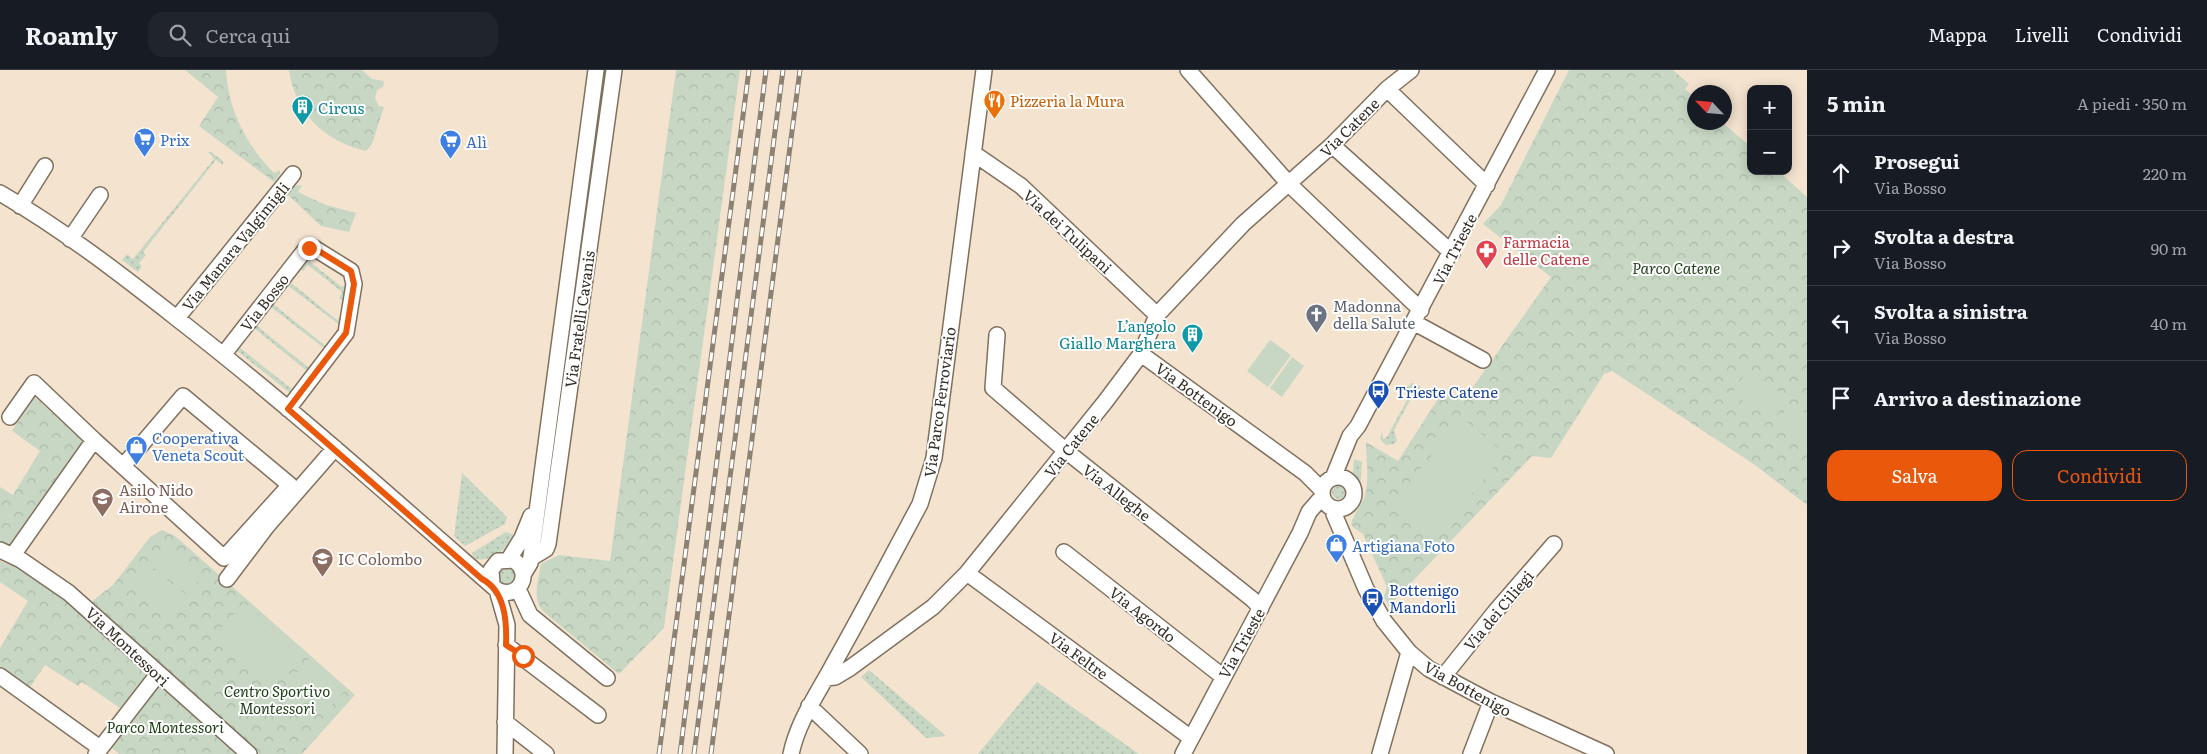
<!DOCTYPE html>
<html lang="it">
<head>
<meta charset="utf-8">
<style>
	body { margin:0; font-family:Literata,serif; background:#20242c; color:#f1f3f6 }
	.controls { position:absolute; right:15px; top:15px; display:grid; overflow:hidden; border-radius:10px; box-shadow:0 2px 12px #0003 }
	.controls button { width:45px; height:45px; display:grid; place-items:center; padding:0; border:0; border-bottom:1px solid #363941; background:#171b24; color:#f1f3f6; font:25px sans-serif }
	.compass { position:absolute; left:1687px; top:15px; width:45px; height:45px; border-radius:50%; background:#171b24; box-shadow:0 2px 12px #0003; rotate:296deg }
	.stop { position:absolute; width:15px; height:15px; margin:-11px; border:4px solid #ea580c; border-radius:50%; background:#fff }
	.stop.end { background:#ea580c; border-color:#fff; box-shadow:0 1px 5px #0008 }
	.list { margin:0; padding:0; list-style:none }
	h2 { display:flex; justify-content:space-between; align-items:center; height:65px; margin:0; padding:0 20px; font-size:21px }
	h2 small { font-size:16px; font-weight:400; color:#9ea1a6 }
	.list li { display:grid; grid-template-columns:32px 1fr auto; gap:15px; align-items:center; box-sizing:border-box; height:75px; padding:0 20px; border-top:1px solid #363941 }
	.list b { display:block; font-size:19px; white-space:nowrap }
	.list p { margin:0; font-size:16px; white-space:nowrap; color:#9ea1a6 }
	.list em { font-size:16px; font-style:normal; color:#9ea1a6 }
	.actions { display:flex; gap:10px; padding:15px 20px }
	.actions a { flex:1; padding:11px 0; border:1px solid #ea580c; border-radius:15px; text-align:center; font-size:18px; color:#ea580c }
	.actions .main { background:#ea580c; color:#fff }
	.icon { flex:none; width:28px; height:28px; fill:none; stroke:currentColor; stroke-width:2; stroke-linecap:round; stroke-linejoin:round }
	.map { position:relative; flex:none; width:1807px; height:684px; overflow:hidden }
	header { display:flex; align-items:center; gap:30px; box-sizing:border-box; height:70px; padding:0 25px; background:#171b24; border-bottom:1px solid #363941 }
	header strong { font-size:24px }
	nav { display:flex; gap:28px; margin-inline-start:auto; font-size:18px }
	.search { width:350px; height:45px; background:#20242c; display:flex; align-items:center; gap:12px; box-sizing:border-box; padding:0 18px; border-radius:15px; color:#9ea1a6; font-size:19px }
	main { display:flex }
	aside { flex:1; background:#171b24 }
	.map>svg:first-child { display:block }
	.grass { fill:url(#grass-dots) }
	.park { fill:url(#park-crowns) }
	.pitch { fill:#c8d7c4 }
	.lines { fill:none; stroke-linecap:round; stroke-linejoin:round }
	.minor-casing { stroke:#80715f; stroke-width:18 }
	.minor { stroke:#fff; stroke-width:15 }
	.rail-casing { stroke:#8c8173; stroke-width:5 }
	.rail { stroke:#fff; stroke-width:3; stroke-dasharray:9; stroke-linecap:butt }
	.route { stroke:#ea580c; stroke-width:6 }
	.labels { text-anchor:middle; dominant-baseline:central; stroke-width:4; stroke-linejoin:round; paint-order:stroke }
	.food-label { font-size:15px; fill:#c56008; stroke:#fff; text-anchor:start }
	.culture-label { font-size:15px; fill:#0d838f; stroke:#fff; text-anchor:start }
	.street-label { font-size:15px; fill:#342e26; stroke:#fff }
	.shop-label { font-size:15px; fill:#366cbe; stroke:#fff; text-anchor:start }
	.health-label { font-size:15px; fill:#be3a42; stroke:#fff; text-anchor:start }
	.park-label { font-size:15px; font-style:italic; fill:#204217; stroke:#fff }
	.worship-label { font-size:15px; fill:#5b616d; stroke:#fff; text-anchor:start }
	.transit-label { font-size:15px; fill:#164399; stroke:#fff; text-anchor:start }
	.education-label { font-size:15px; fill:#785e54; stroke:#fff; text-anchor:start }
</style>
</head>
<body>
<header>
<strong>Roamly</strong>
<div class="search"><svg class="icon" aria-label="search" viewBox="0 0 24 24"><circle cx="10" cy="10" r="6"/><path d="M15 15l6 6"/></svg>Cerca qui</div>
<nav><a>Mappa</a><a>Livelli</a><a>Condividi</a></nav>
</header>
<main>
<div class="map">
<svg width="1807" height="684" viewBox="0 0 1807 684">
	<defs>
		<pattern id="grass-dots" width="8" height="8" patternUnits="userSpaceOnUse" patternTransform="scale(1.25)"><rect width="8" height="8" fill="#c8d7c4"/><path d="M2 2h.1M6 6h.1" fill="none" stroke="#acb9a8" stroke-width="1.8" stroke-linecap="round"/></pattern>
		<pattern id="park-crowns" width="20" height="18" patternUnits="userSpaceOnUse" patternTransform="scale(1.25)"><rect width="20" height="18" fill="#c8d7c4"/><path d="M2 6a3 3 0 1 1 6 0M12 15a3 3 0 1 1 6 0" fill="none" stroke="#acb9a8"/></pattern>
	</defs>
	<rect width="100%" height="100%" fill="#f4e3cf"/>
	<!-- grass -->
	<path class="grass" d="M208,82H211L223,91V95L216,90L143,182L146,185L139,193L142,196L138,202L122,190L127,184L133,189L214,89Z
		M311,185L315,186L310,192L342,217L347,212L345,233L339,228L342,222L308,195L303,201L298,197Z
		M293,204L295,206L290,212L337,250L342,245L341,256L287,215Z
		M277,227L273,234L327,277L325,279L271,237L269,238Z
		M256,255L309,298L314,292L306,307L303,306L307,301L254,258L249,264Z
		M239,277L293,320L290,323L236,280Z
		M1412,313L1420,316L1421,326L1418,319L1415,321L1394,360L1397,371L1394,374L1386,375L1380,369L1382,362L1383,369L1387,367L1408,328L1405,319Z
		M1354,389L1362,392L1360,420L1353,402Z
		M462,403L507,447L505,454L465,476L454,466Z
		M1332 422a7 7 0 1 1 14 0a7 7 0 1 1-14 0Z
		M506,462L514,465C507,480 492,492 475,489L472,483Z
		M503,497L515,500L517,509L510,516L499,514L497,503Z
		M869,600L946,666L926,668L861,607Z
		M1037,612L1139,684H978Z"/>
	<!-- park -->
	<path class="park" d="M185,0H226C228,39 246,75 274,103L280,100V104L274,112L199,56L218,27Z
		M289,0H362L372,9L384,11L383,17L377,20L375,28L379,36L384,37L372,74L366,81C324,71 295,43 289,0Z
		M676,0H740L664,558L619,604L545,543C531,529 538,512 541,494L559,485L610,491Z
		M1569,0H1673L1689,14L1685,19L1694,27V52L1723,53L1751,77V101H1778L1807,127V435L1755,395L1612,301L1604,304L1551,388L1532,386L1389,536L1384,527L1387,517L1363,464L1354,458L1351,454C1354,442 1364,434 1366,421C1369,406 1366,388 1366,372L1398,391L1443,321L1463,331L1551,207L1483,154L1501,135Z
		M302,115L298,122L326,135L356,143L349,162L321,156L287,124L293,116Z
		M35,327L85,373L12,479L0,472V417L13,425L40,381L12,361Z
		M162,460L175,466L355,625L302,684H258L90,533L114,514L150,467Z
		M0,491C60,515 101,561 147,604L120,638L82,612L78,616L45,595L28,620L0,600V578L28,531L0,512Z
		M161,614L240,684H119L111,677Z"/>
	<!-- pitch -->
	<path class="pitch" d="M1270,270L1291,285L1268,317L1247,301Z
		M1292,287L1304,296L1282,327L1270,318Z
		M1748,300L1788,328L1773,351L1732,323Z
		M1791,333L1807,344V371L1778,351Z
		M1463,348L1505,384L1431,472L1389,437Z
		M169,478L203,505L188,523L154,498Z
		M144,493L188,526L171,548L127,516Z
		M244,532L301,581L268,618L212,569Z
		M310,588L345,620L326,641L291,609Z"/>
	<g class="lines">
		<defs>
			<path id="minor" d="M1188,0L1289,114L1421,240
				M1387,19L1487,115
				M1332,75L1452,183
				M973,83L1021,116L1157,245
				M0,123C62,159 119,203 175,247C286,333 392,428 497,520C519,531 534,502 513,490L498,491L491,500L492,514
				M20,136L45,96
				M70,169L100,125
				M177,248L293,104
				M1415,253L1483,290
				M997,265L993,318L1066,381L1252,529L1261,538
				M1141,284L1305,403L1322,420
				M223,285L305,180L314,178L351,201L354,214L346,263L288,339
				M10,347L34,313L94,370L13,485
				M94,370L224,488L290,415L183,326L124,395
				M1322 423a16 16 0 1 1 32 0a16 16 0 1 1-32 0Z
				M1333,408L1350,366L1358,356L1547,0
				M1334,439V444L1366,519L1384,551L1409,582L1429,599L1491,632L1606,684
				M0,480L21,490L69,523L249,684
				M1064,482L1222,606
				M531,488L546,479L548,474L614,0
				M509,489L522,468L531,446
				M524,503L530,493L532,479L596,0
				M967,503L1191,668
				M227,509L267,456L335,378
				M518,519L530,545L607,608
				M497,520L507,555L505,684
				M506,575L598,645
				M0,606L100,678
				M1443,607L1495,542L1554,474
				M826,608L835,607L850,598L933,537L967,503L1105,332L1141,284L1157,245L1243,154L1332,75L1387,19L1411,0
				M809,636L860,684
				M505,652L546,684
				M96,684L158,604
				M791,684C798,651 817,625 833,595C863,542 891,488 920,434L934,388L984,0
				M1183,684L1300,463L1309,442L1322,427
				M1380,684L1409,582
				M1471,684L1491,632"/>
		</defs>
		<!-- minor casing -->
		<use href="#minor" class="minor-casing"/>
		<!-- minor -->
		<use href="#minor" class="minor"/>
		<defs>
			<path id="rail" d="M659,684L749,0
				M680,684L766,0
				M694,684L783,0
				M711,684L800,0"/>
		</defs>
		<!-- rail casing -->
		<use href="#rail" class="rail-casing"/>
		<!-- rail -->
		<use href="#rail" class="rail"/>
	</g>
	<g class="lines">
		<!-- route -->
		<path class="route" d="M309,178H314L351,201L354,214L346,263L288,339L482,509C505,521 507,551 506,575L523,586"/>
	</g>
	<!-- icons -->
	<defs>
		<symbol id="restaurant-pin" viewBox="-11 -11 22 30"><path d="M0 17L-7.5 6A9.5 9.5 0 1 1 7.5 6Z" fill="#e8710a" stroke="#fff"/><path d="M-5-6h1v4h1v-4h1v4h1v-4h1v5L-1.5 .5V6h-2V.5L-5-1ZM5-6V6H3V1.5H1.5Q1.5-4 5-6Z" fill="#fff"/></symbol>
		<symbol id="building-pin" viewBox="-11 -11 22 30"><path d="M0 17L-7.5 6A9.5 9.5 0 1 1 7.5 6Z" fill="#0f9aa8" stroke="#fff"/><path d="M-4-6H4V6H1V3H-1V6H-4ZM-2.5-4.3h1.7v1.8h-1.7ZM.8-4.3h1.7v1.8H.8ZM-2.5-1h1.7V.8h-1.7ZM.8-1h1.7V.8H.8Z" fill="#fff"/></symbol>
		<symbol id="supermarket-pin" viewBox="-11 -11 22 30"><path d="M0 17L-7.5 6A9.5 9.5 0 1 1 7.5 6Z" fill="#3f7fe0" stroke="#fff"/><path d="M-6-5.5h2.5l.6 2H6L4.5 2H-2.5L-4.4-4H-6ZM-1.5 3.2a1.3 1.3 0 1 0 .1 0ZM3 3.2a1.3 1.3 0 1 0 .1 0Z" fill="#fff"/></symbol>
		<symbol id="pharmacy-pin" viewBox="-11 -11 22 30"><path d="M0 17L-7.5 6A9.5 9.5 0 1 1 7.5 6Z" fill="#e0444e" stroke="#fff"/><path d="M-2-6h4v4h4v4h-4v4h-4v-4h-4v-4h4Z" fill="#fff"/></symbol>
		<symbol id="church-pin" viewBox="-11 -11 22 30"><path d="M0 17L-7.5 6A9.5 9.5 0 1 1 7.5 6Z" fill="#6b7280" stroke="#fff"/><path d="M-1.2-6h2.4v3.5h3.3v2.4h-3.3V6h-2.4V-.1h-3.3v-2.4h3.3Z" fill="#fff"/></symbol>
		<symbol id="bus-pin" viewBox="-11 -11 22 30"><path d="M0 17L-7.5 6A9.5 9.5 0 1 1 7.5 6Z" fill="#1a4fb4" stroke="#fff"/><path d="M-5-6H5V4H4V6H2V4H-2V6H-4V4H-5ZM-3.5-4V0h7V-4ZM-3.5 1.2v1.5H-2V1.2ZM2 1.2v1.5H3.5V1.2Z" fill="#fff"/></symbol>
		<symbol id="shop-pin" viewBox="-11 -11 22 30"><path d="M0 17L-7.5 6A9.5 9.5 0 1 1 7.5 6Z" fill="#3f7fe0" stroke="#fff"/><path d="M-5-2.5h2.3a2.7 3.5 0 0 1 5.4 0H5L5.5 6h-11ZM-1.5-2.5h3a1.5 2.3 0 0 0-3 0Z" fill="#fff"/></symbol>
		<symbol id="school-pin" viewBox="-11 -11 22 30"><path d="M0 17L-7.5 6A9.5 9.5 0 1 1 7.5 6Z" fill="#8d6e63" stroke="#fff"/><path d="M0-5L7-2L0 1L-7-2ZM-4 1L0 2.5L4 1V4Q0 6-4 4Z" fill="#fff"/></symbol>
	</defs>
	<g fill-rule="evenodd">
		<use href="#restaurant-pin" x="982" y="18" width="25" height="34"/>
		<use href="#building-pin" x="290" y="24" width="25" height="34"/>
		<use href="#supermarket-pin" x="132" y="56" width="25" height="34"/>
		<use href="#supermarket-pin" x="438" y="58" width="25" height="34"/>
		<use href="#pharmacy-pin" x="1474" y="168" width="25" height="34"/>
		<use href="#church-pin" x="1304" y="232" width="25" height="34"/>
		<use href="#building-pin" x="1180" y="252" width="25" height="34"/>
		<use href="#bus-pin" x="1366" y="308" width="25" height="34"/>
		<use href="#shop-pin" x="124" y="364" width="25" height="34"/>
		<use href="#school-pin" x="90" y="416" width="25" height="34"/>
		<use href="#shop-pin" x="1324" y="462" width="25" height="34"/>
		<use href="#school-pin" x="310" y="476" width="25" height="34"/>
		<use href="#bus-pin" x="1360" y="516" width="25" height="34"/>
	</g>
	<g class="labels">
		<!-- food labels -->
		<g class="food-label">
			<text x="1010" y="30">Pizzeria la Mura</text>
		</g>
		<!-- culture labels -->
		<g class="culture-label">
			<text x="318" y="37">Circus</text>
			<text x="1176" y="255" text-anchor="end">L’angolo<tspan x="1176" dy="17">Giallo Marghera</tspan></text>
		</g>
		<!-- street labels -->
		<g class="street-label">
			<text transform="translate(1349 57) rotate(-45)">Via Catene</text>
			<text transform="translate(1068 161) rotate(43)">Via dei Tulipani</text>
			<text transform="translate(235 176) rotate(-51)">Via Manara Valgimigli</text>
			<text transform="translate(1454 179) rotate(-63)">Via Trieste</text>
			<text transform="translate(264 232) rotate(-52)">Via Bosso</text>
			<text transform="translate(579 249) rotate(-82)">Via Fratelli Cavanis</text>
			<text transform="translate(1197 324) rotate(36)">Via Bottenigo</text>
			<text transform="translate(939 332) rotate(-82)">Via Parco Ferroviario</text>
			<text transform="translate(1071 375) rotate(-51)">Via Catene</text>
			<text transform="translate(1117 422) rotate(38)">Via Alleghe</text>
			<text transform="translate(1498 540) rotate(-50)">Via dei Ciliegi</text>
			<text transform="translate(1143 544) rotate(38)">Via Agordo</text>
			<text transform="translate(1241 573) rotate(-61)">Via Trieste</text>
			<text transform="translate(128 576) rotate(43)">Via Montessori</text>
			<text transform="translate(1079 585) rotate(36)">Via Feltre</text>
			<text transform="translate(1468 618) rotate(29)">Via Bottenigo</text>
		</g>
		<!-- shop labels -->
		<g class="shop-label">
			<text x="160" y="69">Prix</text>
			<text x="466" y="71">Alì</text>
			<text x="152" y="367">Cooperativa<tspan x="152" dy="17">Veneta Scout</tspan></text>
			<text x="1352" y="475">Artigiana Foto</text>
		</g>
		<!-- health labels -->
		<g class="health-label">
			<text x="1503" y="171">Farmacia<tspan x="1503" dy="17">delle Catene</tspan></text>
		</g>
		<!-- park labels -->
		<g class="park-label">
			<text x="1676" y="197">Parco Catene</text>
			<text x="277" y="620">Centro Sportivo<tspan x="277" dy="17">Montessori</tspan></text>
			<text x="165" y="656">Parco Montessori</text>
		</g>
		<!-- worship labels -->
		<g class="worship-label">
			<text x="1333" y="235">Madonna<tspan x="1333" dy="17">della Salute</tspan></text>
		</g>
		<!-- transit labels -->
		<g class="transit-label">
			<text x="1395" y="321">Trieste Catene</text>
			<text x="1389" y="519">Bottenigo<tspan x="1389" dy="17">Mandorli</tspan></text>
		</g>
		<!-- education labels -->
		<g class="education-label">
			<text x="119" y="419">Asilo Nido<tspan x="119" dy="17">Airone</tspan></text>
			<text x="338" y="488">IC Colombo</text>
		</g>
	</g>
</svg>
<div class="controls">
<button>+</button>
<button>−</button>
</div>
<svg class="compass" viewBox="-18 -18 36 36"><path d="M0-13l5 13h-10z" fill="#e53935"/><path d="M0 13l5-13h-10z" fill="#9ea1a6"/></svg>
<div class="stop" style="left:523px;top:586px"></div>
<div class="stop end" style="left:309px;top:178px"></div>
</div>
<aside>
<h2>5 min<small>A piedi · 350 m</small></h2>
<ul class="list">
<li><svg class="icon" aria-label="ahead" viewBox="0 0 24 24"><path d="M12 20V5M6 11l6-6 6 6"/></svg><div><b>Prosegui</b><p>Via Bosso</p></div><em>220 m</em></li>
<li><svg class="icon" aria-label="right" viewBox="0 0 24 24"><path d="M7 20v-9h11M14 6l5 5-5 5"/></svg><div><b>Svolta a destra</b><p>Via Bosso</p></div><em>90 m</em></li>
<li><svg class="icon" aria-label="left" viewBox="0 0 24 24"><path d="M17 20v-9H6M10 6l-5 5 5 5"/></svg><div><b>Svolta a sinistra</b><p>Via Bosso</p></div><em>40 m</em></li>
<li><svg class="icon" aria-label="arrive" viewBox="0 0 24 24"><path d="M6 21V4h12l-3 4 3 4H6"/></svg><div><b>Arrivo a destinazione</b></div></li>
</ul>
<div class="actions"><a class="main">Salva</a><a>Condividi</a></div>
</aside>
</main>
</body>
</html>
